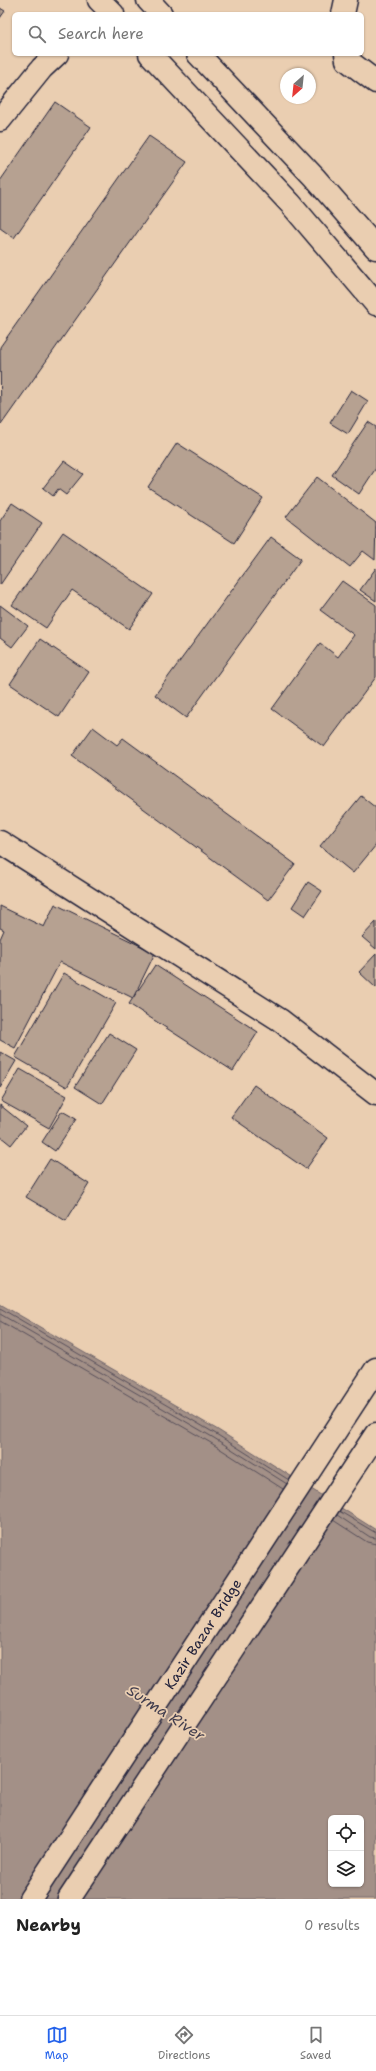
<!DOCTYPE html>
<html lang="en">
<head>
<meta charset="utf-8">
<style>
	body { margin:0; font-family:"Shantell Sans",sans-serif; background:#f2f2f2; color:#222 }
	.controls { position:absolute; right:12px; bottom:12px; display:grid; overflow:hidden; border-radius:6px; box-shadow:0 1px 3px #0004 }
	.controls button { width:36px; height:36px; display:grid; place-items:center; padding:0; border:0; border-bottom:1px solid #e0e0e0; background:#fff; color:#222; font:20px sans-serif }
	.compass { position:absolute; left:280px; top:68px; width:36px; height:36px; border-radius:50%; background:#fff; box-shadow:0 1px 3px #0004; rotate:207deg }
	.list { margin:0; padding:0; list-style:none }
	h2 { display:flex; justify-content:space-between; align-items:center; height:52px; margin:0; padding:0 16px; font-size:17px }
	h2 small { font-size:13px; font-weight:400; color:#767676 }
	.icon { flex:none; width:22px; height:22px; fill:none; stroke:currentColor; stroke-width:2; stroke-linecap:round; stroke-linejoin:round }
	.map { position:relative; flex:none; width:376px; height:1899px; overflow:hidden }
	.search { position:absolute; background:#fff; box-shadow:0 1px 3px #0004; left:12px; right:12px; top:12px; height:44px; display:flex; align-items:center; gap:10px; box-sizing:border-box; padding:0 14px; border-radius:6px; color:#767676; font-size:15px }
	.sheet { height:116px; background:#fff }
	nav { display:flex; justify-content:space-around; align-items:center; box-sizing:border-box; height:56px; border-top:1px solid #e0e0e0; background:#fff; font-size:11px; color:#767676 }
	nav a { display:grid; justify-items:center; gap:2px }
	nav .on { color:#2563eb }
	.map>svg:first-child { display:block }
	.water { fill:#a39087; stroke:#6f6469; fill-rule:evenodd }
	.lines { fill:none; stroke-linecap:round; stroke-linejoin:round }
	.shore { stroke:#564e59; stroke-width:1 }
	.building { fill:#b6a191; stroke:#22223b }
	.minor-casing { stroke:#22223b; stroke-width:25 }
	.tertiary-casing { stroke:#22223b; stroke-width:25 }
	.primary-casing { stroke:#22223b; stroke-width:25 }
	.minor { stroke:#eaceb1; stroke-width:22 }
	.tertiary { stroke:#eaceb1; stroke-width:22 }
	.primary { stroke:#eaceb1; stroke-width:22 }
	.labels { text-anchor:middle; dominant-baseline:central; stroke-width:3.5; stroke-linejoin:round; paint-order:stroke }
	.street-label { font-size:14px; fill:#22223b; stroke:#eaceb1 }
	.water-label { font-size:15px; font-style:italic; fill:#423e4e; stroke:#eaceb1 }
</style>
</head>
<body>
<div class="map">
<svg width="376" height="1899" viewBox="0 0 376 1899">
	<rect width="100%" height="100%" fill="#eaceb1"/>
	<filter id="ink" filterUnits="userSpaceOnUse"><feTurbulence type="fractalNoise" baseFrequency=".025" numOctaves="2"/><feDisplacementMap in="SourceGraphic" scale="8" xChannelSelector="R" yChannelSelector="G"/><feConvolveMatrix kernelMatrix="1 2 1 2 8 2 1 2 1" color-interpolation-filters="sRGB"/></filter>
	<g filter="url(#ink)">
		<!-- water -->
		<path class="water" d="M0,1304L218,1430L376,1530V1899H0ZM331,1818H361V1884H331Z"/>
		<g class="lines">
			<!-- shore -->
			<path class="shore" d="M0,1308L216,1434L289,1480
				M0,1314L214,1438L287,1484
				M0,1321L211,1443L283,1489
				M339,1511L376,1533
				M337,1515L370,1537L376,1538
				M333,1520L367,1542L376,1544"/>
		</g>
		<!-- building -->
		<path class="building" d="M0,8L5,11L0,18Z
			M55,102L91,127L14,238L0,228V181Z
			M149,136L187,162L1,425L0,347Z
			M351,390L368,401L348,434L330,423Z
			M368,422L376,427V468L359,494L332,475Z
			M177,443L263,498L234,543L148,487Z
			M64,461L83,474L66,495L58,489L53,496L43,488Z
			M317,477L376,523L375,560L363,551L350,567L286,517Z
			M12,503L42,523L0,585V521Z
			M63,532L153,594L129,629L72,590L46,628L12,605Z
			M271,537L301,559L186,718L155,695Z
			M376,568V601L360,590Z
			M342,581L376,605V677L324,747L272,709L320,643L338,657L354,635L320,610Z
			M0,605L28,626L12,647L0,638Z
			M40,639L89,672L59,717L10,684Z
			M93,727L117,745L123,738L295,864L268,900L72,756Z
			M361,796L376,808V845L353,873L320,846Z
			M308,882L322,891L305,916L292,907Z
			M55,904L155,953L133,998L60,962L15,1048L0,1040V939L4,930L0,928V906L44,927Z
			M376,922V949L362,937Z
			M376,954V988L359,972Z
			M155,965L258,1032L233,1071L129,1004Z
			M64,973L116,1003L67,1087L15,1057Z
			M109,1033L136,1050L102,1104L75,1087Z
			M0,1052L16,1061L0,1088Z
			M20,1069L67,1096L49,1128L1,1101Z
			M254,1085L328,1138L306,1169L231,1117Z
			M0,1105L26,1126L11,1145L0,1136Z
			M62,1111L76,1119L55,1151L42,1142Z
			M50,1159L89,1184L66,1221L26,1197Z"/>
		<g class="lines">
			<defs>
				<path id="minor" d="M343,14L346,0
					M346,54L347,60L376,82
					M0,120L42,68L57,54"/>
				<path id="tertiary" d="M0,842L280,1020L376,1094"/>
				<path id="primary" d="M99,0L113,14
					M148,0L161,14
					M150,54L290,203L376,304
					M198,54L314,177L376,248
					M30,1899L376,1369
					M69,1899L376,1434"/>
			</defs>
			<!-- minor casing -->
			<use href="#minor" class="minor-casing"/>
			<!-- tertiary casing -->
			<use href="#tertiary" class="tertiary-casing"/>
			<!-- primary casing -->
			<use href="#primary" class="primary-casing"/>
			<!-- minor -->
			<use href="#minor" class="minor"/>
			<!-- tertiary -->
			<use href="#tertiary" class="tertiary"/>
			<!-- primary -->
			<use href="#primary" class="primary"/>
		</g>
	</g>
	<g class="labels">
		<!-- street labels -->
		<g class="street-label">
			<text transform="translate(203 1634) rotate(-57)">Kazir Bazar Bridge</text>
		</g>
		<!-- water labels -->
		<g class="water-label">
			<text transform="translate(166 1713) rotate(33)">Surma River</text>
		</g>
	</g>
</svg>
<div class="controls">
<button><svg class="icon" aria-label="locate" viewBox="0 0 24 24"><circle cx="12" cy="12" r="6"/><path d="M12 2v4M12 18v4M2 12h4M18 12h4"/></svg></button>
<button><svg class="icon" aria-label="layers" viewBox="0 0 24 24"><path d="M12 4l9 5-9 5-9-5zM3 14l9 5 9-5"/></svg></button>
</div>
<svg class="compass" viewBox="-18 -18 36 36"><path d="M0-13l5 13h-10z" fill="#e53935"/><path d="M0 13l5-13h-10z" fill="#767676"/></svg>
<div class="search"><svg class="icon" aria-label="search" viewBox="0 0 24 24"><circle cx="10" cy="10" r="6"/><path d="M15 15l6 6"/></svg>Search here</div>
</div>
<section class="sheet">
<h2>Nearby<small>0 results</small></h2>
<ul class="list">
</ul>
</section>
<nav>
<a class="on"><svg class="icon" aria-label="map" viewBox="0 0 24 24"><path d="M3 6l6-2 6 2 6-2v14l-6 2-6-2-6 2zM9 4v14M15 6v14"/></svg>Map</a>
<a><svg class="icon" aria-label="directions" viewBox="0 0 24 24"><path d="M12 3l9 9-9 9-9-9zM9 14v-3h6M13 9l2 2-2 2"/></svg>Directions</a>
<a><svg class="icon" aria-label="saved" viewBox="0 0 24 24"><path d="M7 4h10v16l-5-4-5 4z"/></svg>Saved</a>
</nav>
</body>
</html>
